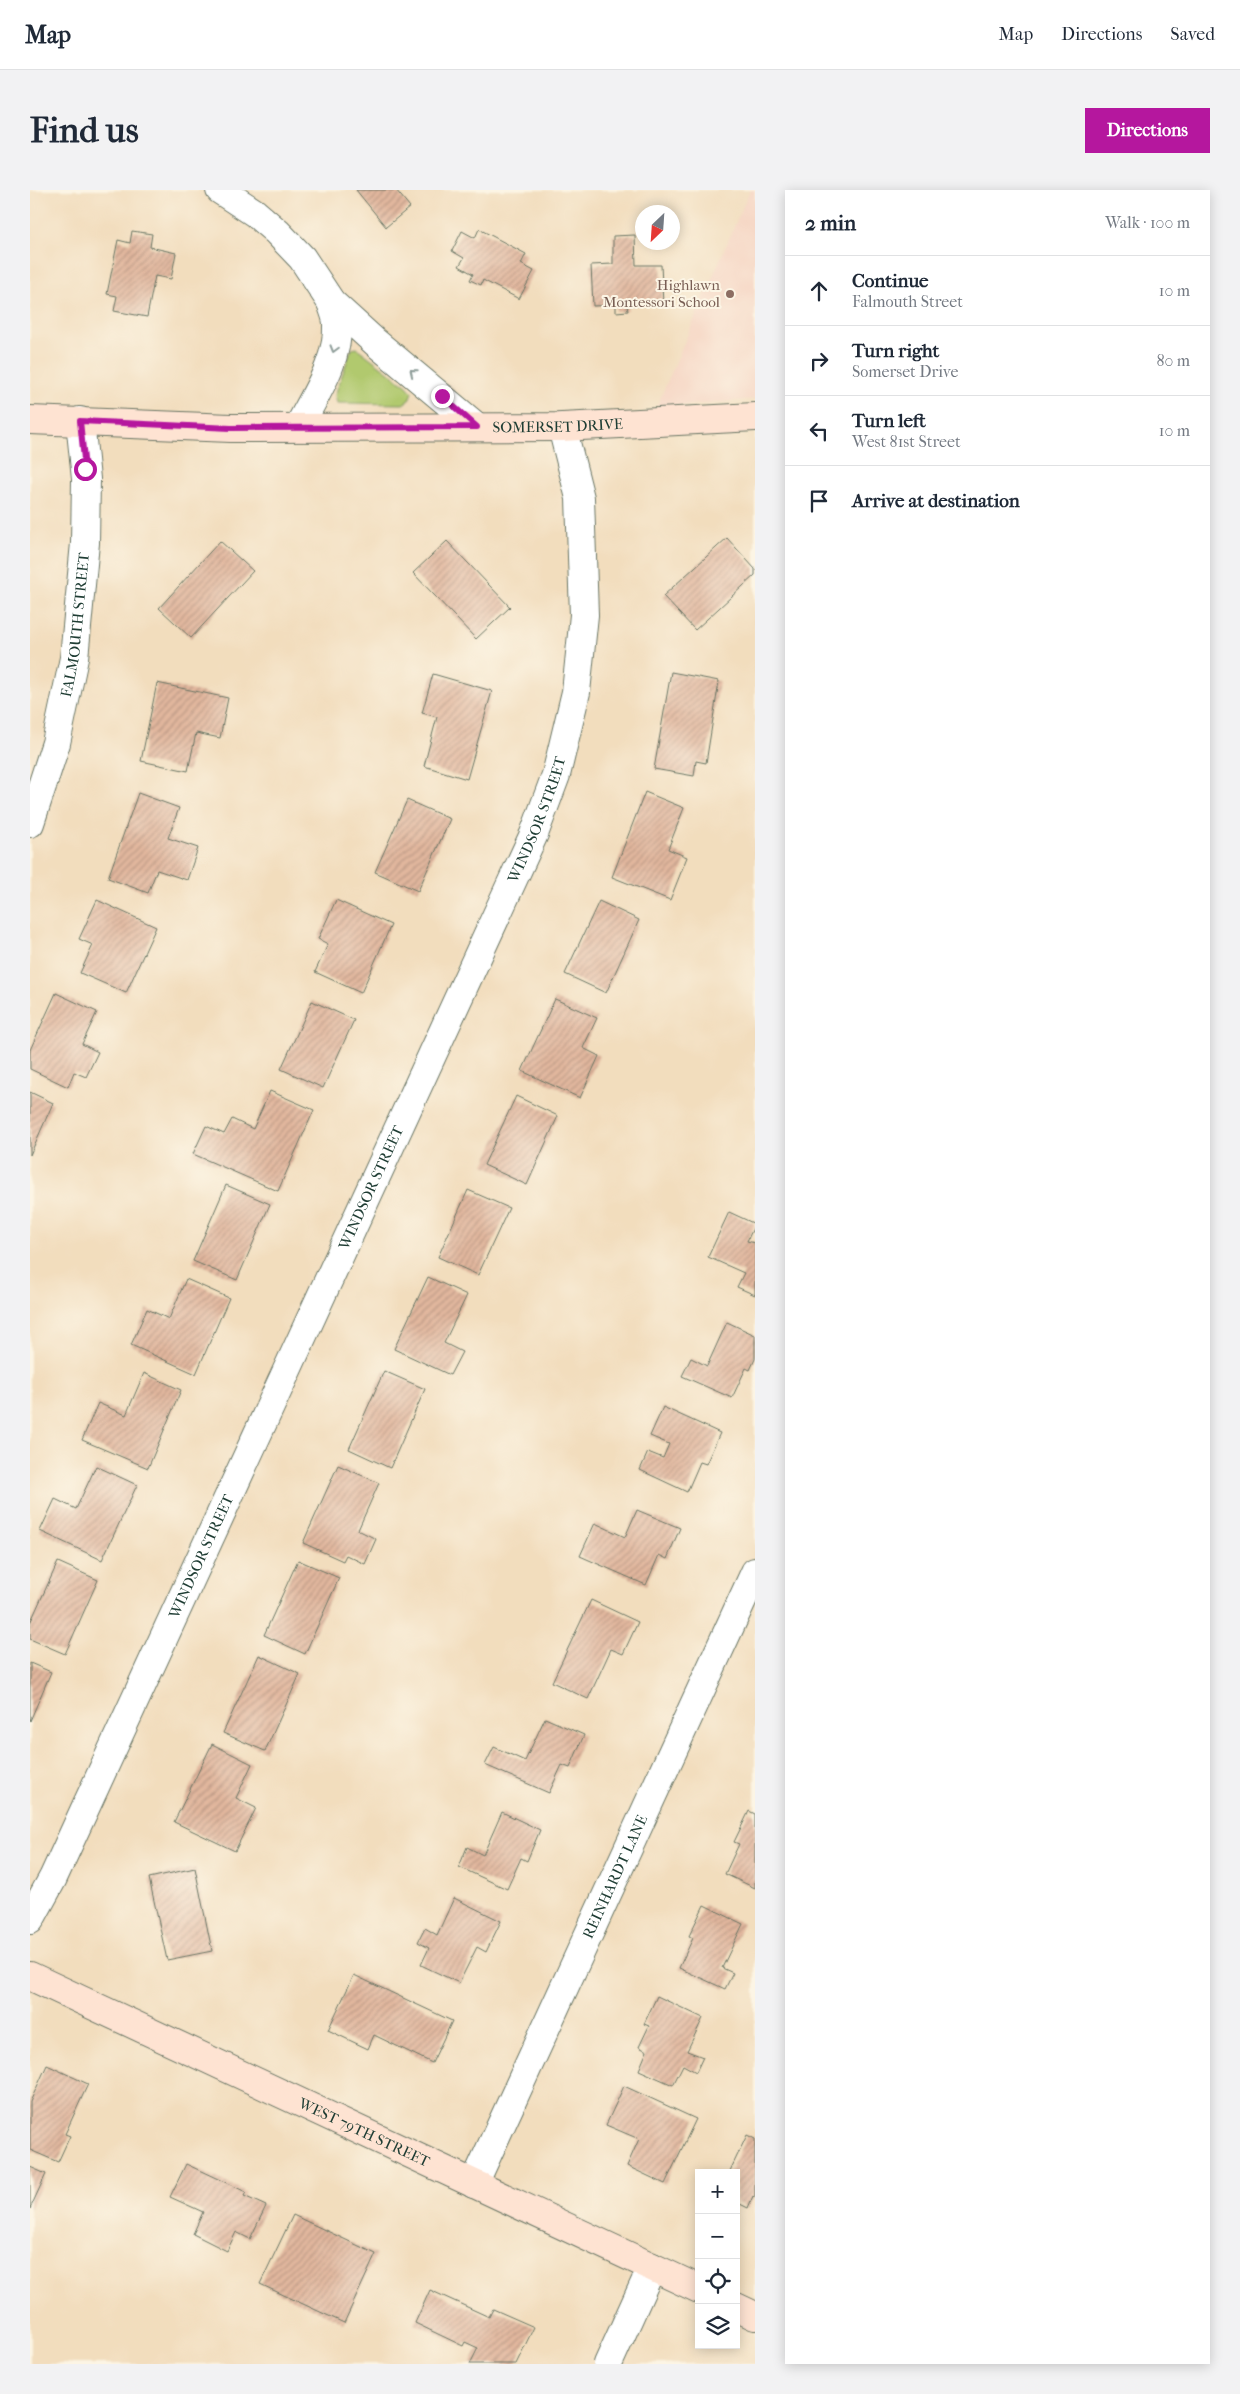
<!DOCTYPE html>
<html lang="en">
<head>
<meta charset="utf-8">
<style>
	body { margin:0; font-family:"IM FELL French Canon",serif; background:#f2f2f3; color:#1f2937 }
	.controls { position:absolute; right:15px; bottom:15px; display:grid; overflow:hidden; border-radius:0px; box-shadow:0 2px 12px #0003 }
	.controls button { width:45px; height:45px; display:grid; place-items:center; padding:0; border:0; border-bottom:1px solid #e0e1e3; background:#fff; color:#1f2937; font:25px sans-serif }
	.compass { position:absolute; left:605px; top:15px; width:45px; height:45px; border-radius:50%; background:#fff; box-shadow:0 2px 12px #0003; rotate:205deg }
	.stop { position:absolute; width:15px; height:15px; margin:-11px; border:4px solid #b5179e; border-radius:50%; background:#fff }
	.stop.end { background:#b5179e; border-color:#fff; box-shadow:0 1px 5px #0008 }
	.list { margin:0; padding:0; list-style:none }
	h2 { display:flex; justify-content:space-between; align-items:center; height:65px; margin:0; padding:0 20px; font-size:21px }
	h2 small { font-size:16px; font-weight:400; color:#747a83 }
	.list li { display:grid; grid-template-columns:32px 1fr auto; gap:15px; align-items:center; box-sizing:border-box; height:70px; padding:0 20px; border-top:1px solid #e0e1e3 }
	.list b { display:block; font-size:19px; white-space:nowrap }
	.list p { margin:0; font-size:16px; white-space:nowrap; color:#747a83 }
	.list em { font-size:16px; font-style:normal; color:#747a83 }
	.icon { flex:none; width:28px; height:28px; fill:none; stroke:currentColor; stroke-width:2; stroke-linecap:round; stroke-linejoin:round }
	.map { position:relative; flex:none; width:725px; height:2174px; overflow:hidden; border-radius:0px }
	header { display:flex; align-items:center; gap:30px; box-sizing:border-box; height:70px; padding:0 25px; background:#fff; border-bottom:1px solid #e0e1e3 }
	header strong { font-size:24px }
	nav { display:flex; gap:28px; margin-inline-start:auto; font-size:18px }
	.intro { display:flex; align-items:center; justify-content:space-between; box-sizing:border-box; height:120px; padding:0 30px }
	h1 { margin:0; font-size:35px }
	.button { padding:12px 22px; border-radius:0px; background:#b5179e; color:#fff; font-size:18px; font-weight:700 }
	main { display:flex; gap:30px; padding:0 30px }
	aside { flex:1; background:#fff; border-radius:0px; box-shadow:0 2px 12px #0003 }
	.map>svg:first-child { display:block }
	.built { fill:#f5d3c1 }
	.green { fill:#b1c96e; stroke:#688351 }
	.building { fill:url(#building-hatch) }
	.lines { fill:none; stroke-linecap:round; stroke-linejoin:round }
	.street-casing { stroke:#697564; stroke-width:30 }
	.secondary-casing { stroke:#697564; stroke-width:30 }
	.street { stroke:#fff; stroke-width:28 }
	.secondary { stroke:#fee3d2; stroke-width:28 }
	.oneway { stroke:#8f9e9a }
	.route { stroke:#b5179e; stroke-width:6 }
	.education-dot { fill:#8d6e63; stroke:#fcf5e5; stroke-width:2 }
	.labels { text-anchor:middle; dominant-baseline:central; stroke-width:4; stroke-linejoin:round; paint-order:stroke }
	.education-label { font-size:15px; fill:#785e54; stroke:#fcf5e5; text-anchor:end }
	.street-label { font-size:15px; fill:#1f3d34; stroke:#fcf5e5 }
</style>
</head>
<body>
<header>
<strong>Map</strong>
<nav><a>Map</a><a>Directions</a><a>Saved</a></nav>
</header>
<div class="intro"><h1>Find us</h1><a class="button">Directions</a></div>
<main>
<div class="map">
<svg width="725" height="2174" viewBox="0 0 725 2174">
	<defs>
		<pattern id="building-hatch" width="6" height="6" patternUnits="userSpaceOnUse" patternTransform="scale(1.25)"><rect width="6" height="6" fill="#e2b79e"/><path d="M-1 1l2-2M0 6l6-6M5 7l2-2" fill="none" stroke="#b79682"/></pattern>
	</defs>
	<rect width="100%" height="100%" fill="#fcf5e5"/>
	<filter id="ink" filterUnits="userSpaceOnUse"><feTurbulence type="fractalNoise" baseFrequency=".02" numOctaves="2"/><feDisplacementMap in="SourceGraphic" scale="10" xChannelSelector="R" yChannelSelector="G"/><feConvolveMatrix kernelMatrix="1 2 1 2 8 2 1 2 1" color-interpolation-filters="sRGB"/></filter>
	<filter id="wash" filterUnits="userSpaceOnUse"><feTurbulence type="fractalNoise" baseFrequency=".0096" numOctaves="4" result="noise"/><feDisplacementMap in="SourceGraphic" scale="20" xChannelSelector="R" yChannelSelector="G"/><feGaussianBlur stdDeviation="1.12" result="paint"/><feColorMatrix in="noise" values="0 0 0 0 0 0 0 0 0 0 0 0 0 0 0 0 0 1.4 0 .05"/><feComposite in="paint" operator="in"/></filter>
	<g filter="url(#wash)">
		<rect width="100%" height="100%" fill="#f2ddbd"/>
		<!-- built -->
		<path class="built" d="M720,0H725V209L626,218Z"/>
		<!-- green -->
		<path class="green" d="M327,158L377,196L382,202L379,210L373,214L307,213L305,205L320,163L322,159Z"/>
		<g id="blocks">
			<!-- building -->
			<path class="building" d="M326,0H366L380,17L356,37Z
				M449,39L496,64L491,74L504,81L489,109L453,90L451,95L440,90L443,84L429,76L434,68L422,61L432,41L445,48Z
				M102,41L122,44L120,57L146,63L141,89L125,86L117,127L84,121L87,106L77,104L88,50L100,53Z
				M605,45L606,75H631L633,114L597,115L598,121L586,122V115L563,116L561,75L583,74V46Z
				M697,348L725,379V385L665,440L633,406Z
				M190,351L223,381L161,448L129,418Z
				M417,351L480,417L446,449L383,383Z
				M641,482L689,491L676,573L666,571L664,586L624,579Z
				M403,484L462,501L437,589L394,576L407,527L392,523Z
				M127,493L198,508L190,548L166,543L158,581L111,571Z
				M615,602L654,618L638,659L657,667L640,710L582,687Z
				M108,603L149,618L138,648L168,658L157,690L127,680L118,703L78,688Z
				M377,610L420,629L388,701L345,682Z
				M67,710L126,737L96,803L50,783L63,755L49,749Z
				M306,710L361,735L331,803L285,782L298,754L288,749Z
				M569,711L609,730L576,803L535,784Z
				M26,803L67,822L52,854L68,862L56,887L44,882L38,897L0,879V860Z
				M525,809L567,828L553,858L569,866L550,908L492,881Z
				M282,811L324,830L293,898L251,879Z
				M240,901L284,920L248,1001L163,964L176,936L194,944L202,929L223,939Z
				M0,902L23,913L0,965Z
				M486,906L528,926L497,995L454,975Z
				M196,995L240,1014L207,1090L163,1071Z
				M438,1000L479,1018L448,1085L408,1067Z
				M699,1022L725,1034L717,1051L725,1053V1105L707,1097L714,1083L678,1067Z
				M398,1087L437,1105L414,1153L432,1162L420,1185L364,1159Z
				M156,1089L199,1108L166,1184L101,1155L117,1119L139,1129Z
				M697,1132L725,1145V1169L720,1180L716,1178L702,1208L652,1186L661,1168L677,1176Z
				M354,1181L395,1199L360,1278L319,1259Z
				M114,1183L151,1200L118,1278L52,1250L68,1213L96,1225Z
				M633,1217L690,1243L676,1274L670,1272L657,1302L610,1280L618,1262L633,1268L639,1254L620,1246Z
				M308,1275L349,1293L328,1340L346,1349L335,1374L316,1365L313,1371L273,1353Z
				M66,1276L107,1295L72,1370L10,1341L25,1309L46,1319Z
				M607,1320L650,1338L637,1369L629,1365L616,1395L550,1366L565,1333L595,1347Z
				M268,1370L309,1388L275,1464L234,1445Z
				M28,1372L68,1390L35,1464L0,1449V1433Z
				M561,1410L608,1432L593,1464L581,1459L558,1509L522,1492Z
				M229,1465L270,1484L235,1561L193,1543Z
				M0,1473L21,1482L0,1531Z
				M515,1528L554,1545L540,1578L532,1575L519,1603L455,1575L464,1557L495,1571Z
				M182,1554L222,1574L206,1608L226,1618L205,1661L144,1632Z
				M719,1621L725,1624V1698L695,1684L709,1654L704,1652Z
				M472,1622L510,1640L497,1671L491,1668L477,1699L429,1677L437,1657L453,1665Z
				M165,1678L182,1761L137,1770L119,1688Z
				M424,1708L471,1731L456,1762L447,1757L429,1793L391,1775L399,1758L388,1752L395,1738L407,1745Z
				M674,1715L713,1734L692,1778L703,1783L695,1799L649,1778L663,1748L659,1746Z
				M324,1785L422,1831L402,1873L344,1845L338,1859L298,1840Z
				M627,1806L673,1828L657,1861L673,1867L666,1882L653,1875L643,1895L609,1880L617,1861L609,1857L619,1836L614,1834Z
				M17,1875L58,1894L35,1944L40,1946L28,1972L0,1960V1912Z
				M594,1896L666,1929L635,1994L597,1976L609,1949L576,1935Z
				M717,1945L725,1949V2008L723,2006L718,2018L706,2012V1983H699Z
				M156,1974L216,2002L214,2006L236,2016L220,2049L206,2042L197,2061L163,2044L173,2022L140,2007Z
				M0,1977L16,1984L0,2019Z
				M263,2025L346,2064L314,2133L230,2094Z
				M400,2100L459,2127L463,2119L504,2137L486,2174H440L448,2158L435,2152L433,2156L385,2133Z"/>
		</g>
	</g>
	<g filter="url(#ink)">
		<use href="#blocks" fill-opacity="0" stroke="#697564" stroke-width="1"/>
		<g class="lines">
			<defs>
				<g id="street">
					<path d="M190,0L225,23L247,42L272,68L301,112L345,152L447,237"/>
					<path d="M269,236C285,205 309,170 307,134C307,127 303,119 301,112"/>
					<path id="s1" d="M0,633L26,553L44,468L55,353L56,289L50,231"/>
					<path id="s2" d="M0,1730L23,1688L504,644L526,585L546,502L554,425L550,308L532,237"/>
					<path id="s3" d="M444,1994L725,1382"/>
					<path d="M578,2174L622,2077"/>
				</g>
				<g id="secondary">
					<path id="s4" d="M0,230L201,238L532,237L725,227"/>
					<path id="s5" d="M0,1786L669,2099"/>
					<path d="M706,2117L725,2126"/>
				</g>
			</defs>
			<!-- street casing -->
			<use href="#street" class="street-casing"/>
			<!-- secondary casing -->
			<use href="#secondary" class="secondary-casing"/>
			<!-- street -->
			<use href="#street" class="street"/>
			<!-- secondary -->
			<use href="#secondary" class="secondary"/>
		</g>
		<!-- one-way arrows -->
		<defs><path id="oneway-chevron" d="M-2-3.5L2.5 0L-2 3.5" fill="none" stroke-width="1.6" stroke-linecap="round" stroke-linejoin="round" transform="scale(1.25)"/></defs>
		<g class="oneway">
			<use href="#oneway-chevron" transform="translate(304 159) rotate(106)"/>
			<use href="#oneway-chevron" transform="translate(383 182) rotate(-141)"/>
		</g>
	</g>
	<g class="lines" filter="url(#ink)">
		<!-- route -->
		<path class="route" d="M55,279L50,231L201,238L447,237L412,206"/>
	</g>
	<!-- markers -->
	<circle class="education-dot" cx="700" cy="104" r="5"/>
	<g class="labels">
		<!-- education labels -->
		<g class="education-label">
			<text x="690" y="95">Highlawn<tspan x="690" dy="17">Montessori School</tspan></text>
		</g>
		<!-- street labels -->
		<g class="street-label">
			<text stroke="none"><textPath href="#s4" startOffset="528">SOMERSET DRIVE</textPath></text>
			<text stroke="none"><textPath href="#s1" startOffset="204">FALMOUTH STREET</textPath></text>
			<text stroke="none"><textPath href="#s2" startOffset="1212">WINDSOR STREET</textPath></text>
			<text stroke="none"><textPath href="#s2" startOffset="808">WINDSOR STREET</textPath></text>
			<text stroke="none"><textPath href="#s2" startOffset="402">WINDSOR STREET</textPath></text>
			<text stroke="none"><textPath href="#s3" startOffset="338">REINHARDT LANE</textPath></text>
			<text stroke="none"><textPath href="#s5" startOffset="369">WEST 79TH STREET</textPath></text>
		</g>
	</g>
</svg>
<div class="controls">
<button>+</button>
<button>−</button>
<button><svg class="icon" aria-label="locate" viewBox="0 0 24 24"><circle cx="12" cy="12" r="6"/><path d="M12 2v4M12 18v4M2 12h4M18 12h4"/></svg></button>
<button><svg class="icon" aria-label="layers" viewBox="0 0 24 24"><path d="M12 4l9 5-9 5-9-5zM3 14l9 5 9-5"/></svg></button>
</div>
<svg class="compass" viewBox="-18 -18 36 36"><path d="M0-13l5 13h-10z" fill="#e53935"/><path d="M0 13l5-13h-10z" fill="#747a83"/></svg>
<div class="stop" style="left:55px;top:279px"></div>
<div class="stop end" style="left:412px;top:206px"></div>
</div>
<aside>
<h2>2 min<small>Walk · 100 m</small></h2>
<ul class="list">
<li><svg class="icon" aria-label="ahead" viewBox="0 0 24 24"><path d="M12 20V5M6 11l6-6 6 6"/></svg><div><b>Continue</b><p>Falmouth Street</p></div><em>10 m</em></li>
<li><svg class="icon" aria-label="right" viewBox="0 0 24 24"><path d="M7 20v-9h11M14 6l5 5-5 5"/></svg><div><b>Turn right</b><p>Somerset Drive</p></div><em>80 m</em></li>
<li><svg class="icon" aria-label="left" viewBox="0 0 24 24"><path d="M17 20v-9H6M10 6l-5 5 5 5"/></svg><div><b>Turn left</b><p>West 81st Street</p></div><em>10 m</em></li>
<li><svg class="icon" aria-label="arrive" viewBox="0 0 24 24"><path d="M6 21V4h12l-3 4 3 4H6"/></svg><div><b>Arrive at destination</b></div></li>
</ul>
</aside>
</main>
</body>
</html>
